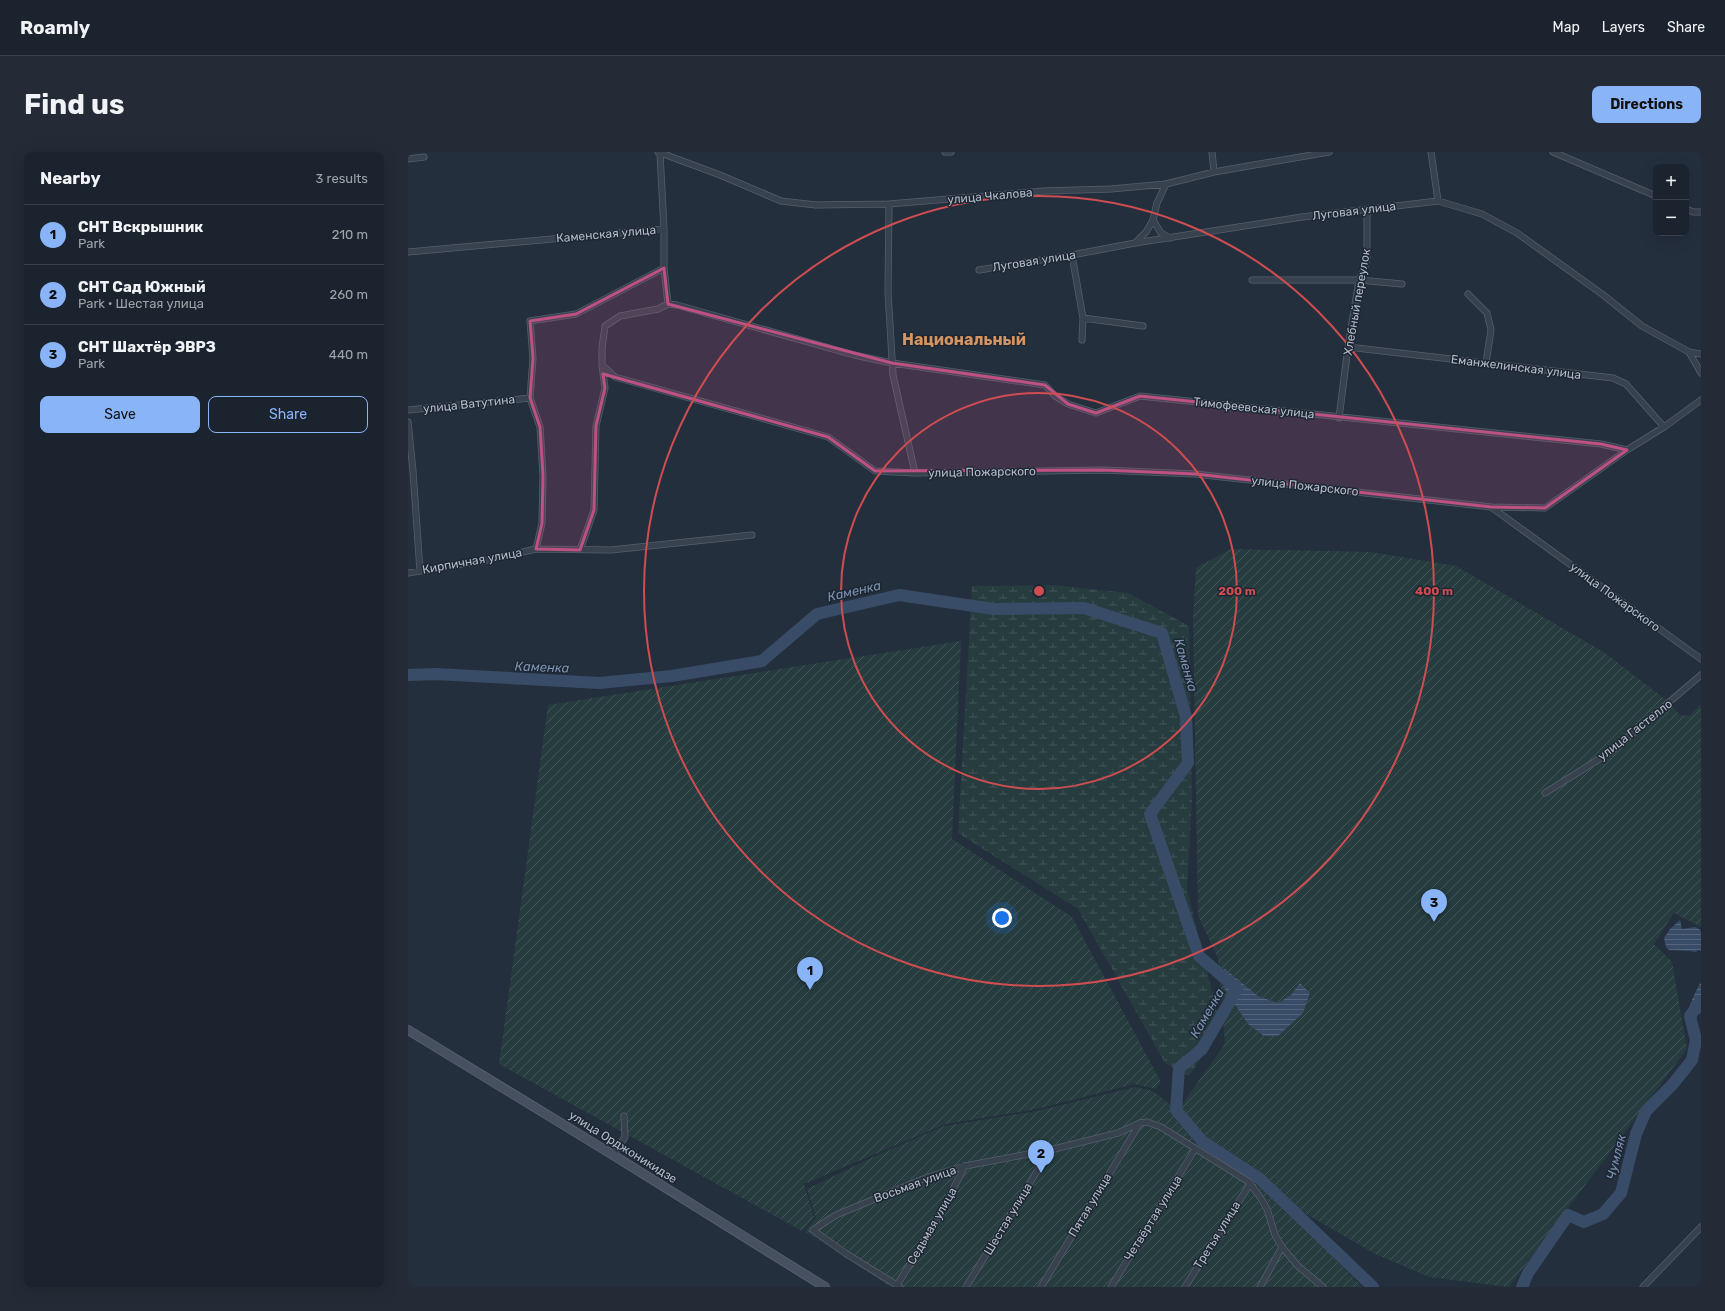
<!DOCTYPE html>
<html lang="en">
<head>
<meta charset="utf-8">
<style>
	body { margin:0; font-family:Rubik,sans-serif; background:#242b36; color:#f1f3f6 }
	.controls { position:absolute; right:12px; top:12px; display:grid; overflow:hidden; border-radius:8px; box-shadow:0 4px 16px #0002 }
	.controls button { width:36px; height:36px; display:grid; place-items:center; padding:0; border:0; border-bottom:1px solid #39404a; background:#1b232e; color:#f1f3f6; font:20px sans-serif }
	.you { position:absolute; left:594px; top:766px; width:14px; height:14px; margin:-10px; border:3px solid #fff; border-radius:50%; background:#1a73e8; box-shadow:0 0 0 6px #1a73e833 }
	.badge { display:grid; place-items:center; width:26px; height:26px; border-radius:50%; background:#8ab4f8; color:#111; font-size:13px; font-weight:700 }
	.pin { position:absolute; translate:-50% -33px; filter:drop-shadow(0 1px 2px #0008) }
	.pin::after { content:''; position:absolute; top:21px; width:14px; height:12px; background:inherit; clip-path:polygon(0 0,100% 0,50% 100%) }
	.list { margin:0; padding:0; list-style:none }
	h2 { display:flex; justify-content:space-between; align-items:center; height:52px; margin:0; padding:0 16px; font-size:17px }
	h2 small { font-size:13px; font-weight:400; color:#a0a4aa }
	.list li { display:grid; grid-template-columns:26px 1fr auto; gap:12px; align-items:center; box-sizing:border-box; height:60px; padding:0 16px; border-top:1px solid #39404a }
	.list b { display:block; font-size:15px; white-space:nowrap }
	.list p { margin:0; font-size:13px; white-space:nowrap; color:#a0a4aa }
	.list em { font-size:13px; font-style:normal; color:#a0a4aa }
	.actions { display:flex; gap:8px; padding:12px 16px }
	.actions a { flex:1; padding:9px 0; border:1px solid #8ab4f8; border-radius:8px; text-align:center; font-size:14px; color:#8ab4f8 }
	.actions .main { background:#8ab4f8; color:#111 }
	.map { position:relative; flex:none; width:1293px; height:1135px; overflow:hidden; border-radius:8px }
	header { display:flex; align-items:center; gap:24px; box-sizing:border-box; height:56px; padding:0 20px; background:#1b232e; border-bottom:1px solid #39404a }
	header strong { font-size:19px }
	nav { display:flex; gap:22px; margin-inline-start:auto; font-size:14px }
	.intro { display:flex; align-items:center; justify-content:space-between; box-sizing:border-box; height:96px; padding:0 24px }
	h1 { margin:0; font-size:28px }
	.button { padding:10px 18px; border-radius:8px; background:#8ab4f8; color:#111; font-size:14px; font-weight:700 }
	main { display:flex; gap:24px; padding:0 24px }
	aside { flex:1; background:#1b232e; border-radius:8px; box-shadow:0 4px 16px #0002 }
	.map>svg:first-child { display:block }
	.wetland { fill:url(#wetland-marsh) }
	.garden { fill:url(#garden-furrows) }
	.water { fill:url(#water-rules) }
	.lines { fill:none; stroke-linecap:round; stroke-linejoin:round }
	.river { stroke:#394c67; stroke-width:12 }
	.minor-casing { stroke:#565f6c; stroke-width:7 }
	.secondary-casing { stroke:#565f6c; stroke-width:10 }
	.minor { stroke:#38414e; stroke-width:5.5 }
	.secondary { stroke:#465061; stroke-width:8 }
	.marked { fill:#bd5182; fill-opacity:0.2; stroke:#bd5182; stroke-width:3; stroke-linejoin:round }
	.ring { fill:none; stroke:#ce4d50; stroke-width:2 }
	.labels { text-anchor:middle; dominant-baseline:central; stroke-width:3; stroke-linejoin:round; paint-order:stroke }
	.street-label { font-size:12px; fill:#b4bcc9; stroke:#1d2633 }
	.water-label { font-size:13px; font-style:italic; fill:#7c92b1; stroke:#1d2633 }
	.district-label { font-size:16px; font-weight:bold; fill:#d59563; stroke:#1d2633 }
	.centre { fill:#ce4d50; stroke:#1d2633; stroke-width:2 }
	.ring-label { font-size:12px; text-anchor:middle; font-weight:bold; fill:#ce4d50; stroke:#1d2633; stroke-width:3; stroke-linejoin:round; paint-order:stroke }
</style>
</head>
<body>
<header>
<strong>Roamly</strong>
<nav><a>Map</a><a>Layers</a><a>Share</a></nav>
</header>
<div class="intro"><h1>Find us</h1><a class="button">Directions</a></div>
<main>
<aside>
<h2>Nearby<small>3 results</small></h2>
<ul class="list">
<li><span class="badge">1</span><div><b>СНТ Вскрышник</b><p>Park</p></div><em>210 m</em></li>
<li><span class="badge">2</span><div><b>СНТ Сад Южный</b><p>Park · Шестая улица</p></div><em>260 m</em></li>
<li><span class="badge">3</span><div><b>СНТ Шахтёр ЭВРЗ</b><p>Park</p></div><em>440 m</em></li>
</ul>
<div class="actions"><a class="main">Save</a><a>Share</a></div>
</aside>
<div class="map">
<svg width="1293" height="1135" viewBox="0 0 1293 1135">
	<defs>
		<pattern id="wetland-marsh" width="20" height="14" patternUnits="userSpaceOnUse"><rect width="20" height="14" fill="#263c3f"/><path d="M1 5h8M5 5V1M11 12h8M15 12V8" fill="none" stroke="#435659"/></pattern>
		<pattern id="garden-furrows" width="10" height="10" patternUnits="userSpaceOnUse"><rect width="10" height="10" fill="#263c3f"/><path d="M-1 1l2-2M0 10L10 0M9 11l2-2" fill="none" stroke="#435659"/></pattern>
		<pattern id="water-rules" width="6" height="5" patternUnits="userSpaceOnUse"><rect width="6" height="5" fill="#394c67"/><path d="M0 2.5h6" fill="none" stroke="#53647b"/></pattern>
	</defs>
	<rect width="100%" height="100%" fill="#242f3e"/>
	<!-- wetland -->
	<path class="wetland" d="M644,433L720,441L781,474L784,648L779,738L813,876L781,924L757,911L670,757L550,681L564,434Z"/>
	<!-- garden -->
	<path class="garden" d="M823,397L962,400L1048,414L1197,501L1258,548L1272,563L1281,564L1293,552V775L1266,761L1246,792L1264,810L1279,897L1101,1135L1021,1125L967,1102L895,1060L788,989L770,958L817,892L810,806L790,764L785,466L788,416Z
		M553,489L544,687L664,765L753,930L747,937L726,932L629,957L538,972L396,1032L406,1065L394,1079L91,912L140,553Z
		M727,935L745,939L765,955L786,990L864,1041L954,1135H483L397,1079L408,1066L399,1037L465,1005L536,974L629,959Z"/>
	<!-- water -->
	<path class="water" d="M1272,768L1274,777L1287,775L1291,777L1293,779V799L1290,798L1288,800L1282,799L1261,798L1258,795L1256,786L1262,777Z
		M817,817L850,844L870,851L883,843L892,831L902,841L895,861L870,884H856L840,872L816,836L814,820Z
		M1293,830V861L1290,862L1286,868L1292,881L1293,891C1266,883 1284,845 1293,830Z"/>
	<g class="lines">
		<!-- river -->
		<path class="river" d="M0,523L28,522L191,531L264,524L354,509L409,462L491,443L586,457L676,456L754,481L778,565L780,611L742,662L791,804L829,837L794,897L771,916L768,958L794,989L852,1027L965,1135
			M1114,1135L1120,1121L1160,1063L1176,1070L1195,1062L1213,1041L1228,982L1238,959L1265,932L1284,908L1288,888L1282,864L1293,849"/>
		<defs>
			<path id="minor" d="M250,0L312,23L373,49L408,53L481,52L636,39L703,37L758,32L806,20L921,0
				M537,0H543
				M804,0L806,20
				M1023,0L1030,49
				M1145,0L1248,44
				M252,2L256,77
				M0,7L16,5
				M481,52L480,140L485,223L507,321
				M1278,57L1285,60H1293
				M745,68L753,81L762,86
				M727,91L738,80L745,68L749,51L758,32
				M0,100L256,77V116L260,152L269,153L446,203L484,211L637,233L647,244L660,252L688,261L732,244L1193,292L1219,298
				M664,103L675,166L735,174
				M571,118L664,103L727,91L894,65L1030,49L1074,62L1109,81L1194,142L1234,174L1281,200L1293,221
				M844,128H951L994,132
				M1060,142L1079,161L1083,178L1078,211
				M260,152L250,157L212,164L197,174L194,196V213L207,225L420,285L467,319L507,321L694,318L787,322L1083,355L1137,356L1219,298L1256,275L1293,248
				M674,188L675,166
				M940,195L1205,226L1218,232L1256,275
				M1281,200L1293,202
				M0,258L122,246
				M931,266L940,195L951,128L957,115L959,106V57
				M0,270L5,319L12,419
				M1083,355L1293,507
				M128,397L134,371L135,324L132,275L122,246L125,206L122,169L168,162L256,116
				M172,398L186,358L188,274L197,236L194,213
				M0,421L74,409L128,397L203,398L344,383
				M1137,641L1204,599L1293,523
				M205,1003L217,985L216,964
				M489,1133L527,1072L557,1014
				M492,1135L437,1101L405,1078L428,1063L520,1025L557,1014L642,998L710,981L732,971L739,970L753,975L841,1030L852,1045L859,1057L867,1083L874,1095L890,1114L915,1135
				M558,1135L642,998
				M633,1135L732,971
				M703,1135L787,997
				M777,1135L842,1032
				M852,1135L874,1095
				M1235,1135L1293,1075"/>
			<path id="secondary" d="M0,878L205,1003L417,1135"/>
		</defs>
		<!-- minor casing -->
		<use href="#minor" class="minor-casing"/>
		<!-- secondary casing -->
		<use href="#secondary" class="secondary-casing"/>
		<!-- minor -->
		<use href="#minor" class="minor"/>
		<!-- secondary -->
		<use href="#secondary" class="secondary"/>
	</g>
	<!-- marked area -->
	<path class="marked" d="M256,116L260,152L484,211L637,233L660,252L688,261L732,244L1193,292L1219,298L1137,356L1083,355L787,322L694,318L467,319L420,285L195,222L197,236L188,274L186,358L172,398L128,397L134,371L135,324L132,275L122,246L125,206L122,169L168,162Z"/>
	<!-- distance rings -->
	<g class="ring">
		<circle cx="631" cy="439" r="198"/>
		<circle cx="631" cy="439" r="395"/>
	</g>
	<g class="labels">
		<!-- street labels -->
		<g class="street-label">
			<text transform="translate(582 44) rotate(-5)">улица Чкалова</text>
			<text transform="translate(946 59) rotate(-7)">Луговая улица</text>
			<text transform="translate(198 82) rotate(-5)">Каменская улица</text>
			<text transform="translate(626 109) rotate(-9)">Луговая улица</text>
			<text transform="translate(949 150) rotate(-80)">Хлебный переулок</text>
			<text transform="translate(1108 215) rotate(7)">Еманжелинская улица</text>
			<text transform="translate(61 252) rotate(-6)">улица Ватутина</text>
			<text transform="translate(846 256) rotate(6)">Тимофеевская улица</text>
			<text transform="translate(574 320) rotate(-1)">улица Пожарского</text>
			<text transform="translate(897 334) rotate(6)">улица Пожарского</text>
			<text transform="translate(64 409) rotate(-10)">Кирпичная улица</text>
			<text transform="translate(1207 445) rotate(36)">улица Пожарского</text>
			<text transform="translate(1227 578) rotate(-38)">улица Гастелло</text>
			<text transform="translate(215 995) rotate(32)">улица Орджоникидзе</text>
			<text transform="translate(507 1032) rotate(-20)">Восьмая улица</text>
			<text transform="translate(682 1053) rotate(-59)">Пятая улица</text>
			<text transform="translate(745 1066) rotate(-58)">Четвёртая улица</text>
			<text transform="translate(600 1067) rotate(-59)">Шестая улица</text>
			<text transform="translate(524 1074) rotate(-60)">Седьмая улица</text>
			<text transform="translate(809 1083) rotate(-58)">Третья улица</text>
		</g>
		<!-- water labels -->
		<g class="water-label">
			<text transform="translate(446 439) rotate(-13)">Каменка</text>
			<text transform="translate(778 513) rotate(74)">Каменка</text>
			<text transform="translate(134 515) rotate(2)">Каменка</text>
			<text transform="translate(799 861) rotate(-60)">Каменка</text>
			<text transform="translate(1208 1005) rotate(-76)">Чумляк</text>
		</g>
		<!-- district labels -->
		<g class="district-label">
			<text x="556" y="187">Национальный</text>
		</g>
	</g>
	<circle cx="631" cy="439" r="6" class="centre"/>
	<g class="ring-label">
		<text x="829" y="443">200 m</text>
		<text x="1026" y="443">400 m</text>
	</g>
</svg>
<div class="controls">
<button>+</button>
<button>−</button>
</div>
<div class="you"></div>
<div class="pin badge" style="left:402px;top:838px">1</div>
<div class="pin badge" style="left:633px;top:1021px">2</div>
<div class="pin badge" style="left:1026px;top:770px">3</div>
</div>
</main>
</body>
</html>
